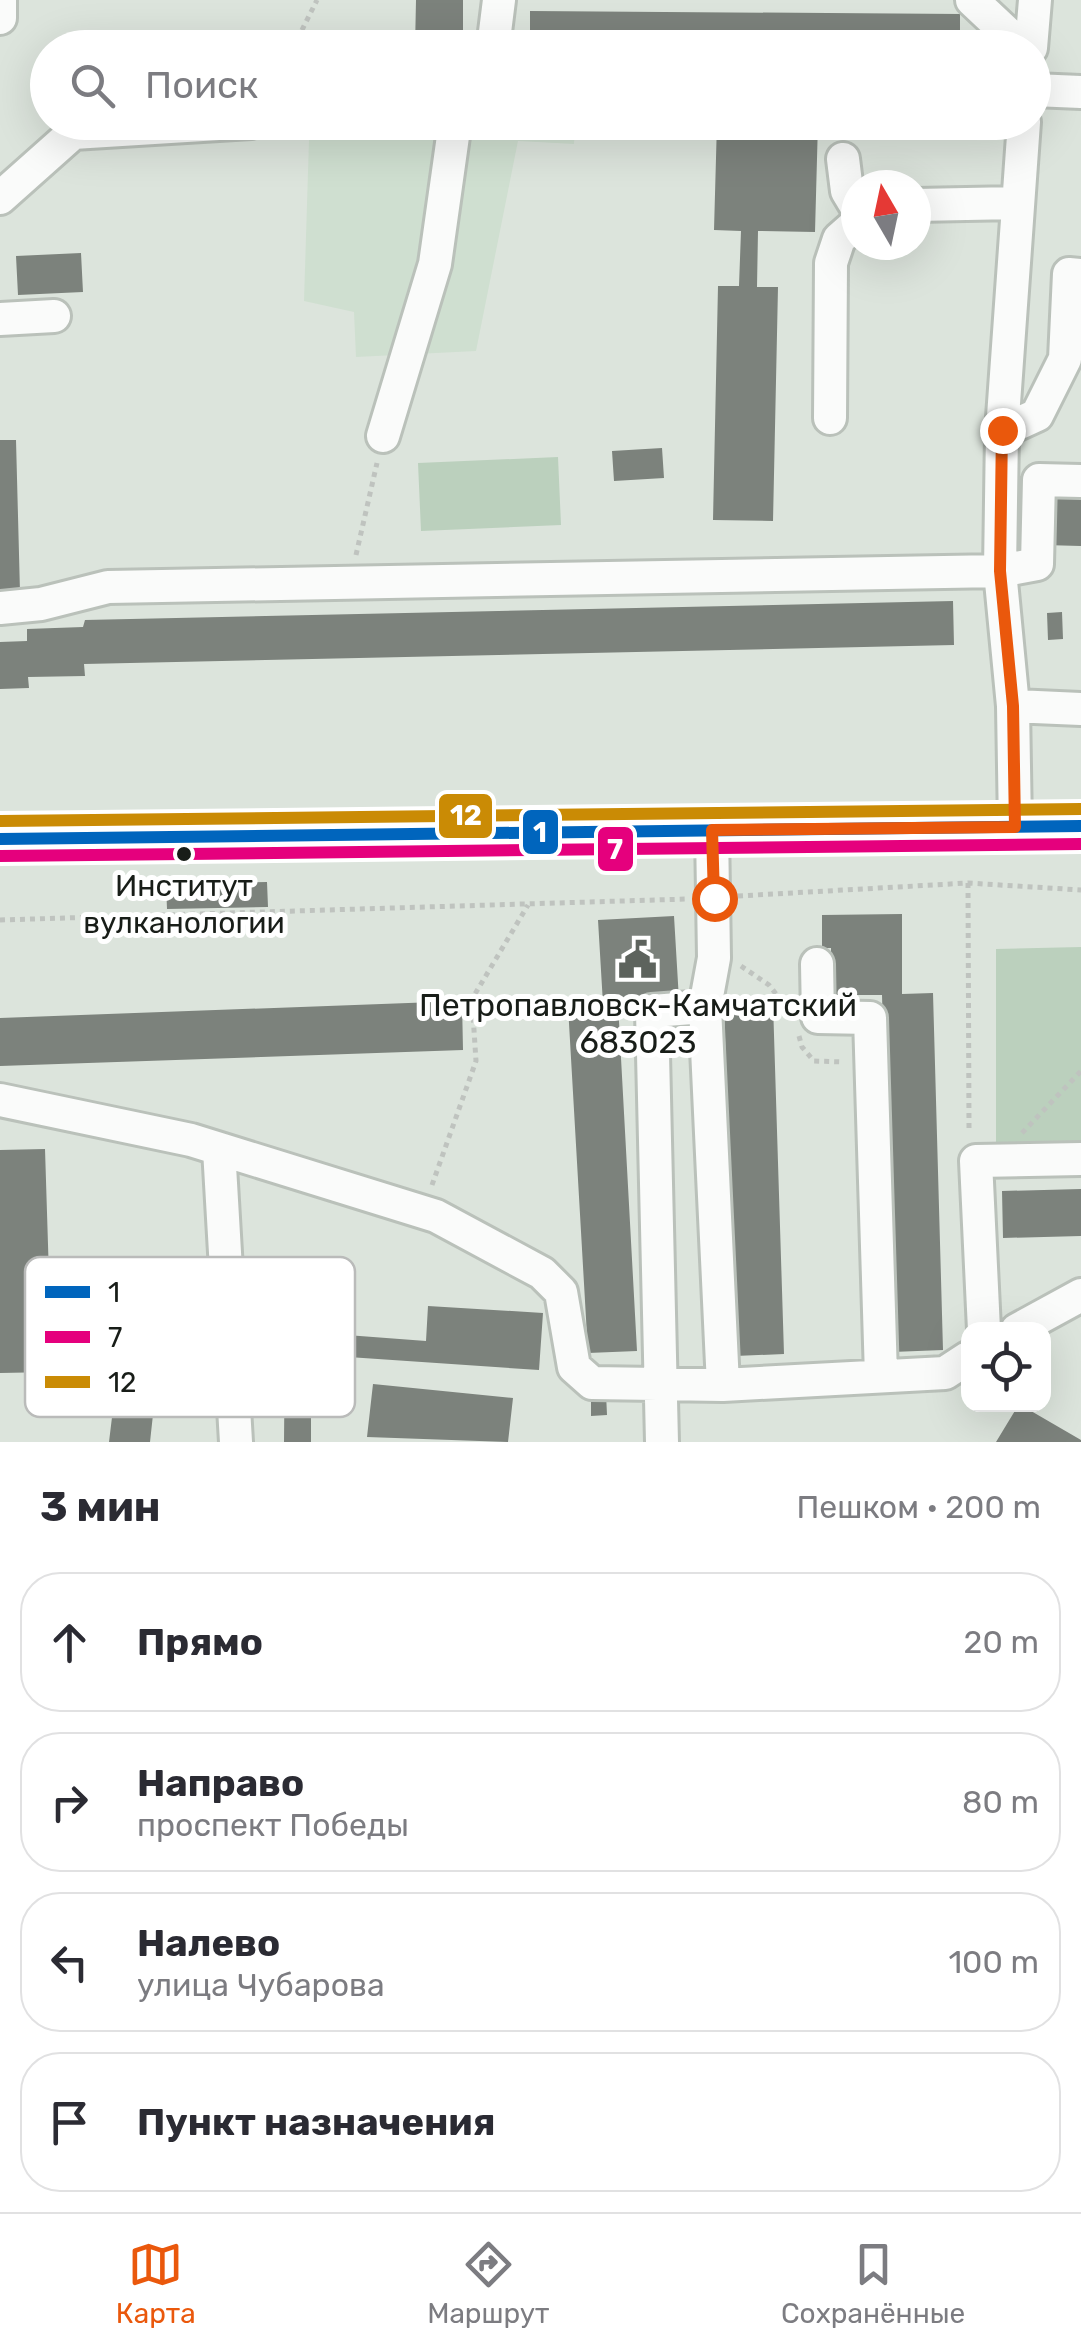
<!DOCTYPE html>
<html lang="ru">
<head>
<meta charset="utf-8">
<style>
	body { margin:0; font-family:Rubik,sans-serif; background:#f2f2f3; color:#2b2b33 }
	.controls { position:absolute; right:30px; bottom:30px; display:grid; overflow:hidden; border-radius:20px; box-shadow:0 10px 40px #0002 }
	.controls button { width:90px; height:90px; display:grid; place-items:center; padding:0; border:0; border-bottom:2px solid #e1e1e2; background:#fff; color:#2b2b33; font:50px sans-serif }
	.compass { position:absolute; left:841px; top:170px; width:90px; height:90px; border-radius:50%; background:#fff; box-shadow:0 10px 40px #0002; rotate:351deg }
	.stop { position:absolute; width:30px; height:30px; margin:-22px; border:8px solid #ea580c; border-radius:50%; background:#fff }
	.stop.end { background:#ea580c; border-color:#fff; box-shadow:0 2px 10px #0008 }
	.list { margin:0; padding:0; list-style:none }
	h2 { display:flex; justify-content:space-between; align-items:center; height:130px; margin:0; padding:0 40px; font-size:42px }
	h2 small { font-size:32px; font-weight:400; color:#7c7c81 }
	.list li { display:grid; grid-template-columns:65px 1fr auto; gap:30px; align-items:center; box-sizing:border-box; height:140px; margin:0 20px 20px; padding:0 20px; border:2px solid #e1e1e2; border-radius:40px }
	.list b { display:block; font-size:38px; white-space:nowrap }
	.list p { margin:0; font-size:32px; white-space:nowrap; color:#7c7c81 }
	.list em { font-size:32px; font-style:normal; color:#7c7c81 }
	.icon { flex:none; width:55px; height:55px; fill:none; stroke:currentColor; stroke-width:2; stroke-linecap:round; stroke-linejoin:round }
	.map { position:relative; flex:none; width:1081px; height:1442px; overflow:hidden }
	.search { position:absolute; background:#fff; box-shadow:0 10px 40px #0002; left:30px; right:30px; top:30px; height:110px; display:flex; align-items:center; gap:25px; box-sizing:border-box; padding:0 35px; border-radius:55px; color:#7c7c81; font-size:38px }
	.sheet { height:770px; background:#fff }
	nav { display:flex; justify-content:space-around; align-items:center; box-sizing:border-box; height:140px; border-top:2px solid #e1e1e2; background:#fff; font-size:28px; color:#7c7c81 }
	nav a { display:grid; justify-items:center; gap:5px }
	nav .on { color:#ea580c }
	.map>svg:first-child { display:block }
	.built { fill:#cfdfd0 }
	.green { fill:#bbd0bd }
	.building { fill:#7c827c }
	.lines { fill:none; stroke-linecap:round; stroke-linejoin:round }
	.minor-casing { stroke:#bac1ba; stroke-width:38 }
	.major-casing { stroke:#bbc0bb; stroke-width:48 }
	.path { stroke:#bfc3bf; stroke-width:5; stroke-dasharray:5 5; stroke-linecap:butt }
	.minor { stroke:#fafbfa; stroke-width:32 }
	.major { stroke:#ebf2ec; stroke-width:42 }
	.bus-1-casing { stroke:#fff; stroke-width:20 }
	.bus-2-casing { stroke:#fff; stroke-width:20 }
	.bus-3-casing { stroke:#fff; stroke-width:20 }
	.bus-1 { stroke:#0065bd; stroke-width:12 }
	.bus-2 { stroke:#e5007d; stroke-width:12 }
	.bus-3 { stroke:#ca8b05; stroke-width:12 }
	.route { stroke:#ea580c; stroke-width:12 }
	.bus-dot { fill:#181d18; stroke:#fff; stroke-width:4 }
	.labels { text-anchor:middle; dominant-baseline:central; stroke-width:10; stroke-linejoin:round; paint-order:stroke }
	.bus-label { font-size:30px; fill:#181d18; stroke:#fff }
	.poi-label { font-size:32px; fill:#181d18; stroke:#fff }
	.key { fill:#fff; stroke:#babbba; stroke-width:2.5 }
	.key-label { font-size:28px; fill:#181d18 }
	.line-badge { stroke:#fff; stroke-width:4 }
	.badge-label { font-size:28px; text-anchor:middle; font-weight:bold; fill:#fff }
</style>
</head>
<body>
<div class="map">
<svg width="1081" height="1442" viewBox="0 0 1081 1442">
	<rect width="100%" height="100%" fill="#dce4dc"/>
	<!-- built -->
	<path class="built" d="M419,123H575L574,144L518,141L476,351L356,357L354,312L304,301L309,140Z"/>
	<!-- green -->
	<path class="green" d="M558,457L561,525L421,531L418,463Z
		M1081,947V1159L996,1161V949Z"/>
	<!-- building -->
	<path class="building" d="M416,0H463V48H415Z
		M530,11L960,14V48H530Z
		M717,122H818L815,232L758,231L757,287H778L773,521L713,520L718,286H739L741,231L714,230Z
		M81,253L83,292L18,295L16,256Z
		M0,440H16L20,592H0Z
		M662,448L664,478L614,481L612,451Z
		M1045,495L1081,496V546L1044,545Z
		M953,601L954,645L84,664L85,676L28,677L29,688L0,689V642L27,641V629L83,627L85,620Z
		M1062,612L1063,639L1048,640L1047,613Z
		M267,882L268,907L167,909L166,883Z
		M902,914V994L933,993L943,1350L892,1352L882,995H831V948H822V915Z
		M674,916L679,1000L618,1003L637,1351L588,1353L568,1006L603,1004L598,920Z
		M462,1001L463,1050L0,1066V1018Z
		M773,1003L784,1354L735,1356L724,1005Z
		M45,1149L52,1372L0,1373V1150Z
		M1081,1189V1236L1003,1238L1002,1191Z
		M428,1306L543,1313L539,1370L319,1355L320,1333L426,1341Z
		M124,1318L163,1323L150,1442H109Z
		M285,1329H311V1442H284Z
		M373,1384L513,1398L508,1442L367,1437Z
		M591,1393H606L607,1415L591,1416Z
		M1019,1404L1081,1440V1442H996Z"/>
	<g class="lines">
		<defs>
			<path id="minor" d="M972,0L1023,48
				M0,18V0
				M493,48L499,0
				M1031,48L1035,0
				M1034,90L1081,92
				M843,159L847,191L856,206
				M0,198L73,133L251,122
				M916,205L1017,203
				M0,319L54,316
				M830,418L831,263L839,239L856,224
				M1002,431L1037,415L1065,359L1069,274L1081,275
				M383,436L435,264L455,122
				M0,608L41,604L108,587L1000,571L1037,564L1039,480L1081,481
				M1013,706L1081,709
				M1015,827L1013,706L1000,571L1002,431L1024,122
				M817,964L818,1017L870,1018L881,1376
				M705,1007L723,1385
				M0,1100L191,1140L436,1216L542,1273L561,1292L574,1367L592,1383L723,1385L945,1373L968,1358
				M219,1149L236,1442
				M984,1330L976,1161L1081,1159
				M1017,1330L1081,1295
				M662,1442L652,1011L705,1007L714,958L712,830"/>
			<path id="major" d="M0,839L1081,826"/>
		</defs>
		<!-- minor casing -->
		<use href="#minor" class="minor-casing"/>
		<!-- major casing -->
		<use href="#major" class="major-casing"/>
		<!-- path -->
		<path class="path" d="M293,48L317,0
			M356,555L377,463
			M968,883L969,1128
			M738,896L968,883L1081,890
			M0,920L687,899
			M741,966L769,985L790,1012
			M799,1036L802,1047L814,1061L843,1062
			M1022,1133L1081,1071
			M432,1185L476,1061L472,999L528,905"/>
		<!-- minor -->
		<use href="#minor" class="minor"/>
		<!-- major -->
		<use href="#major" class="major"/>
		<defs>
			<path id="bus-1" d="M0,839L1081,826"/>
			<path id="bus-2" d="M0,856L1081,844"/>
			<path id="bus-3" d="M0,821L1081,809"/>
		</defs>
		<!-- bus-1 casing -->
		<use href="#bus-1" class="bus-1-casing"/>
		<!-- bus-2 casing -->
		<use href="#bus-2" class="bus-2-casing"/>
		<!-- bus-3 casing -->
		<use href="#bus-3" class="bus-3-casing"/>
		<!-- bus-1 -->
		<use href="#bus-1" class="bus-1"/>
		<!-- bus-2 -->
		<use href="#bus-2" class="bus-2"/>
		<!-- bus-3 -->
		<use href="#bus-3" class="bus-3"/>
	</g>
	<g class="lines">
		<!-- route -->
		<path class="route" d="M714,898L712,830L1015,827L1013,706L1000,571L1002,430"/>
	</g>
	<!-- icons -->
	<defs>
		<symbol id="civic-bare" viewBox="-9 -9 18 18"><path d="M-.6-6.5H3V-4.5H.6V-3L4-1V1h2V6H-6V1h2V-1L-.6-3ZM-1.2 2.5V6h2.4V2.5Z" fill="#5d635d" stroke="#fff" stroke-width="2.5" paint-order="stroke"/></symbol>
	</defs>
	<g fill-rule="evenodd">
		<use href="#civic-bare" x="610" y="932" width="55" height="55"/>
	</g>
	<!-- markers -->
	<circle class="bus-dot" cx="184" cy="854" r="9"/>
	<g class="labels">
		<!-- bus labels -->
		<g class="bus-label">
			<text x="184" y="886">Институт<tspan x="184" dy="37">вулканологии</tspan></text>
		</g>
		<!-- poi labels -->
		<g class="poi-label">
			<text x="638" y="1005">Петропавловск-Камчатский<tspan x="638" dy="37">683023</tspan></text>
		</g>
	</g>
	<!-- legend -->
	<rect x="25" y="1257" width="330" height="160" rx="15" class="key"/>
	<rect x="45" y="1286" width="45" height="12" fill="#0065bd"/>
	<rect x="45" y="1331" width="45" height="12" fill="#e5007d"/>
	<rect x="45" y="1376" width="45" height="12" fill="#ca8b05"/>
	<g class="key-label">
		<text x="108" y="1302">1</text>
		<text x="108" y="1347">7</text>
		<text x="108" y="1392">12</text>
	</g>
	<g class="line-badge">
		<rect x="437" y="792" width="57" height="48" rx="10" fill="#ca8b05"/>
		<rect x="521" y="808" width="39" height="48" rx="10" fill="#0065bd"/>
		<rect x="596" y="825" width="39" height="48" rx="10" fill="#e5007d"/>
	</g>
	<g class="badge-label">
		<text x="466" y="825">12</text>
		<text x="540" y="842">1</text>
		<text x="615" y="859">7</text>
	</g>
</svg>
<div class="controls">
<button><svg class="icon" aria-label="locate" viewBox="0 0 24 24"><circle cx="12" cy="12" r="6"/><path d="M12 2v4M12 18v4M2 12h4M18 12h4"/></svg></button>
</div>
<svg class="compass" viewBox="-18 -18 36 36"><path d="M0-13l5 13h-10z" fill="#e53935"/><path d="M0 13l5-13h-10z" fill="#7c7c81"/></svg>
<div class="stop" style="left:714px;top:898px"></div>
<div class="stop end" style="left:1002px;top:430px"></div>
<div class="search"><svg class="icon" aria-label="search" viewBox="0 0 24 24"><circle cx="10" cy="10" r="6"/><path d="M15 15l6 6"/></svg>Поиск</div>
</div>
<section class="sheet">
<h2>3 мин<small>Пешком · 200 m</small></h2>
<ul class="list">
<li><svg class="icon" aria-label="ahead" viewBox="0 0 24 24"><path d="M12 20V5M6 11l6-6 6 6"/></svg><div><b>Прямо</b></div><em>20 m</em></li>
<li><svg class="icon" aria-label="right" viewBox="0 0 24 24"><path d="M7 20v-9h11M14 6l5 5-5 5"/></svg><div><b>Направо</b><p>проспект Победы</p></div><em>80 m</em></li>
<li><svg class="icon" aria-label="left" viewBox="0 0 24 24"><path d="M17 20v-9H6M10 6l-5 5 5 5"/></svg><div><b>Налево</b><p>улица Чубарова</p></div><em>100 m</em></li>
<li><svg class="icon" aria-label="arrive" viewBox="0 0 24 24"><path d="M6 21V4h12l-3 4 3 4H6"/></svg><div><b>Пункт назначения</b></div></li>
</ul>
</section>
<nav>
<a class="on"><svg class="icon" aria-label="map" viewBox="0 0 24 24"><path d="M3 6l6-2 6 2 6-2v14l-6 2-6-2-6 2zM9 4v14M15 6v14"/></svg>Карта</a>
<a><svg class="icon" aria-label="directions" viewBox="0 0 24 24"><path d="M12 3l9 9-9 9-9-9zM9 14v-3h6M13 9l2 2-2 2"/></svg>Маршрут</a>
<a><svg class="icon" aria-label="saved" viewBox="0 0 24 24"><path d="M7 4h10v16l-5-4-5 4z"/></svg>Сохранённые</a>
</nav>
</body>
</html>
